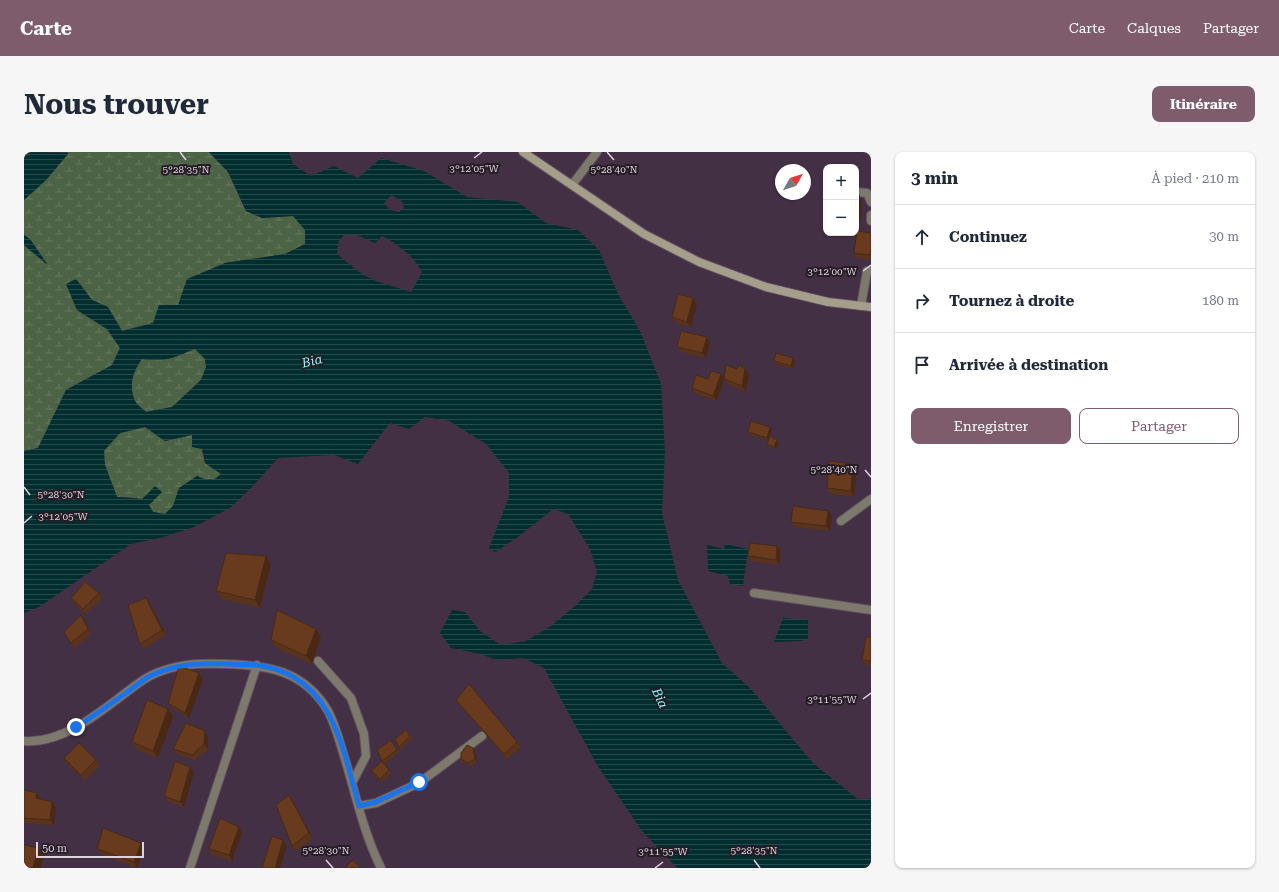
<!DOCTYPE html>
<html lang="fr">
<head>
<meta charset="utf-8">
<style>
	body { margin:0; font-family:"Roboto Serif",serif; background:#f6f6f7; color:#1f2937 }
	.controls { position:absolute; right:12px; top:12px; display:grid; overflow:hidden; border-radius:8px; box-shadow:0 1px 3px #0004 }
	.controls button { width:36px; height:36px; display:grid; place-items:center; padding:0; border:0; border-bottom:1px solid #e0e1e3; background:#fff; color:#1f2937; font:20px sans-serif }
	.compass { position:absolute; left:751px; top:12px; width:36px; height:36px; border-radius:50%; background:#fff; box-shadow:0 1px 3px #0004; rotate:51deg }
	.scale { position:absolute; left:12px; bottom:10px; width:108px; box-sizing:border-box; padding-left:4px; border:2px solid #dfd3df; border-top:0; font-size:11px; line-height:14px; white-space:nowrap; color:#dfd3df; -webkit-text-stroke:3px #251c25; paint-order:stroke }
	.stop { position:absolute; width:12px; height:12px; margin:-9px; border:3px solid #1a73e8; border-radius:50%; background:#fff }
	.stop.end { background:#1a73e8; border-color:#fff; box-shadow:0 1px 4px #0008 }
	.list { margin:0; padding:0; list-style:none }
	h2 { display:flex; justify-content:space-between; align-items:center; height:52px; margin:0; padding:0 16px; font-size:17px }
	h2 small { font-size:13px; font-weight:400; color:#747a83 }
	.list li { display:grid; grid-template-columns:26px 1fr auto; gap:12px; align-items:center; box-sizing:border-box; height:64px; padding:0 16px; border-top:1px solid #e0e1e3 }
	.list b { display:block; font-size:15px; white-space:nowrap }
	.list em { font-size:13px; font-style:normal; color:#747a83 }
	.actions { display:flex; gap:8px; padding:12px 16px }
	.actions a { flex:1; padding:9px 0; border:1px solid #7e5c6c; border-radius:8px; text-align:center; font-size:14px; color:#7e5c6c }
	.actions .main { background:#7e5c6c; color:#fff }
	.icon { flex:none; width:22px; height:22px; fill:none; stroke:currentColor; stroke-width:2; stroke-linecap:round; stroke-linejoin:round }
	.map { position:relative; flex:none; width:847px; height:716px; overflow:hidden; border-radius:8px }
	header { display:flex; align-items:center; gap:24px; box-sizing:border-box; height:56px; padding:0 20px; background:#7e5c6c; color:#fff }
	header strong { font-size:19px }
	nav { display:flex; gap:22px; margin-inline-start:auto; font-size:14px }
	.intro { display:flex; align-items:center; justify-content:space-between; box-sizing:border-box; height:96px; padding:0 24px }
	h1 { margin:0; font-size:28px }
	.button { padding:10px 18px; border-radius:8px; background:#7e5c6c; color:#fff; font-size:14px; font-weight:700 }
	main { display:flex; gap:24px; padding:0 24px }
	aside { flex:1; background:#fff; border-radius:8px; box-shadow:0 1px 3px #0004 }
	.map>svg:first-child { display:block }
	.wetland { fill:url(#wetland-marsh) }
	.water { fill:url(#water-rules); fill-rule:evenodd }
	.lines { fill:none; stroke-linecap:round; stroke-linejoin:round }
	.minor-casing { stroke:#604d60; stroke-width:10 }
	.secondary-casing { stroke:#604d60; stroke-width:10 }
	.minor { stroke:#7d7a6d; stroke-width:8 }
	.secondary { stroke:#a49e8a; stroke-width:8 }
	.wall { fill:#59331b }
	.shaded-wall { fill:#492916 }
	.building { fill:#683b1f; stroke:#492916 }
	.route { stroke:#1a73e8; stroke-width:5 }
	.ticks { fill:none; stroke:#dfd3df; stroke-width:1.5 }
	.labels { text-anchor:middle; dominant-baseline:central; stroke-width:4; stroke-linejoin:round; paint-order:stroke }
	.water-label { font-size:13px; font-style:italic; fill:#83f6fa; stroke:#251c25 }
	.ticks-label { font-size:10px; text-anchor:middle; fill:#dfd3df; stroke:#251c25; stroke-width:4; stroke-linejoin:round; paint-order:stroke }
</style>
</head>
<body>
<header>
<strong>Carte</strong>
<nav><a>Carte</a><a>Calques</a><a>Partager</a></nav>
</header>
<div class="intro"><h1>Nous trouver</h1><a class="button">Itinéraire</a></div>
<main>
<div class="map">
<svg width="847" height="716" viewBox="0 0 847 716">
	<defs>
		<pattern id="wetland-marsh" width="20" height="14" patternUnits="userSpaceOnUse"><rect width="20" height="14" fill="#4d6346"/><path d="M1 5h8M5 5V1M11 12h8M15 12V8" fill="none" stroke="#667860"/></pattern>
		<pattern id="water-rules" width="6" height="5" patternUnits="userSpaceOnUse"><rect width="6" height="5" fill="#022e2f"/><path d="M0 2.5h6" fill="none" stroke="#264b4d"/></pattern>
	</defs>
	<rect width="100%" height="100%" fill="#443044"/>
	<!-- wetland -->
	<path class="wetland" d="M44,0H185L204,20L222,59L238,66L269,64L281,78V92L261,102L201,111L154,153L129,171L98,179L84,155L68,148L52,127L42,132L53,158L83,177L96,196L88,213L42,238L14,296L0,299V93L22,112L6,87L0,83V48L22,28Z
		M171,196L181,207L182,215L177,228L148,255L122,260C119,257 113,253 111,249C104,234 109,219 118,207C141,210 151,206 171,196Z
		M121,275L141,289L168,283L178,297L181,311L197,322L191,327H180L173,324L155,336L149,354L141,362L129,360C121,343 110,346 93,345L81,313L79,299L96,281Z"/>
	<!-- water -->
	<path class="water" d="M0,0L45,1L22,28L0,48Z
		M185,0H265L269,12L287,24L310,14L334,26L357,6L400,19L443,45L494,50L522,71L554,78L575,98L594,142L616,179L637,232L641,299L638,361L654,428L698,511L727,537L789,611L835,648L847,646V716H653L618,679L573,613L520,516L499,506L473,508L456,502L427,496L416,481L428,458L441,460L456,479L477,493L502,489L527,474L552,453L568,437L573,420L566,397L544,362L529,357L494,385L471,400L465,396L485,345V321L462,292L425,269L401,265L385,277L366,271L334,312L310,303L254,306L227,336L206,356L170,375L140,385L107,392L15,455L0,461V299L14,296L42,238L88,213L96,196L83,177L53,158L42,132L52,127L68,148L84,155L98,179L129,171L135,153H154L163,127L201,111L261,102L281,92V78L269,64L238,66L222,59L204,20ZM367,43L378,49L380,56L375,60L366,58L360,51ZM321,82L333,83L351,91L358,84C373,91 391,106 398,120L387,140C376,136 363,133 352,129C337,123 325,112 313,102L314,90ZM171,197L181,207L182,215L177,228L148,255L122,260C119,257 113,253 111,249C104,234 109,219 118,207C145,210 147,206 171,197ZM121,275L141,289L168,283V295L178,297L181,311L197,322L191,327H180L173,324L155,336L149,354L141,362L129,360L125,353L138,340L131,334L118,347L93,345L81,313L80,299L96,281Z
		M0,83L6,87L24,113L0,93Z
		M701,392L724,397L719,434L706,432L704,424L684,419L683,393L700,397Z
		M759,466L784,468V487L777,489L750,490Z"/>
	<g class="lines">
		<defs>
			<path id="minor" d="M548,33L573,0
				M832,40L843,41L847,50
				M847,63V69
				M837,154L843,119H847
				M817,369L847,347
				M730,441L847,458
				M294,509L327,546L340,582L342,604L328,631
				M0,589C38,592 75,561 104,539C111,534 118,528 126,524C150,512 173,511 200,512C243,513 280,518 304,559C312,574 316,591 321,607C332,644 340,682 357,716
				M335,654L352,651L395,631L458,584
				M166,716L233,513"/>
			<path id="secondary" d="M499,0L620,82L675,110L742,135L804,150L847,155"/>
		</defs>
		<!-- minor casing -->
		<use href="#minor" class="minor-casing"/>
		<!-- secondary casing -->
		<use href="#secondary" class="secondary-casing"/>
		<!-- minor -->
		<use href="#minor" class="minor"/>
		<!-- secondary -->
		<use href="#secondary" class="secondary"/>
	</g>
	<!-- wall -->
	<path class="wall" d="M832,43H835L838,49L836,70L832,69Z
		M847,81V108L833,106L830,101Z
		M673,152L667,175L652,171L648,165Z
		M686,191L682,206L657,200L653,195Z
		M769,206L771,209L769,217L752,212L750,209Z
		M725,222L722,240L704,232L700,227Z
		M684,227H700L693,249L672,242L668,236Z
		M748,277L746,284L753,288L755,291L752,297L745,295L743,292L744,288L726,283L724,280Z
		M833,317L830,344L806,342L803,336Z
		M804,359L808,364L806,379L771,375L767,370Z
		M757,399L755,413L727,409L724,404Z
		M242,404L247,412L236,456L197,447L192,439Z
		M75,441L78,447L62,462L51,452L47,446Z
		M122,446L126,452L142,483L120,497L116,492Z
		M57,463L61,468L67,482L51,496L40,480Z
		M297,485L288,512L252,496L247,488Z
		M847,485V514L842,513L838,508Z
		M179,527L165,566L148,556L144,551Z
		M432,548L493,590L497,595L483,607L436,553Z
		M149,565L134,606L113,598L108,590Z
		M382,578L388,586L377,598L375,595Z
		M181,579L184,585V597L171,608L153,602L149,597Z
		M367,588L375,600L360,612L367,621L358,630L349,622L347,619L358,609Z
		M451,599L453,610L446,614L438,610L437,607Z
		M40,606L72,608L76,614L61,628L43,612Z
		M166,615L170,621L160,655L144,649L140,644Z
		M0,638L16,646V647L28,650L32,655L30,673L0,671Z
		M265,643L269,649L289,687L272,699L268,694Z
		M215,675L218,681L208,709L188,703L185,697Z
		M121,696L113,716L77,702L73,697Z"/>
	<!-- shaded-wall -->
	<path class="shaded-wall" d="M835,43L838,49L836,70L832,64Z
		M669,146L673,152L667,175L663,170Z
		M683,185L686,191L682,206L678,201Z
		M769,206L771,209L769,217L767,214Z
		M721,217L725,222L722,240L718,234Z
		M697,222L700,227L693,249L689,244Z
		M746,275L748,277L744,288L743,286Z
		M753,288L755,291L752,297L750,295Z
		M829,312L833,317L830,344L827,339Z
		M804,359L808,364L806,379L802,374Z
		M753,394L757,399L755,413L752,408Z
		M242,404L247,412L236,456L231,448Z
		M122,446L126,452L142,483L138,478Z
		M57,463L61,468L67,482L64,477Z
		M292,477L297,485L288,512L282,504Z
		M175,521L179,527L165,566L161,561Z
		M144,557L149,565L134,606L129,599Z
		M181,579L184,585V597L180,592Z
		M449,596L451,599L453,610L451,607Z
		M166,615L170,621L160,655L156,650Z
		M13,641L16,646V651L12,646Z
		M265,643L269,649L289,687L285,681Z
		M28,650L32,655L30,673L26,668Z
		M215,675L218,681L208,709L205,703Z
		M259,688L263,694L256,716H251Z
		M117,691L121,696L113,716L110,710Z
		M14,696L20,704L17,716H9Z"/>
	<!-- building -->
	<path class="building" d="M832,43H835L832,64Z
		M833,79L847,81V95L846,103L830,101Z
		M654,142L669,146L663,170L648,165Z
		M657,179L683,185L678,201L653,195Z
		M752,201L769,206L767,214L750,209Z
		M702,213L713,217L715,213L721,217L718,234L700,227Z
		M687,219L697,222L689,244L668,236L672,223L684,227Z
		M727,269L746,275L743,286L724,280Z
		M746,284L753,288L750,295L743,292Z
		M805,309L829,312L827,339L803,336Z
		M769,354L804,359L802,374L767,370Z
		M726,391L753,394L752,408L724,404Z
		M202,401L242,404L231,448L192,439Z
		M61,430L75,441L59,457L47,446Z
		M122,446L138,478L116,492L104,453Z
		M253,458L292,477L282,504L247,488Z
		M57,463L64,477L47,491L40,480Z
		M842,485H847V509L838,508Z
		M155,514L175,521L161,561L144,551Z
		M445,532L493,590L480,602L432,548Z
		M123,548L144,557L129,599L108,590Z
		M162,571L181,579L180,592L168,603L149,597Z
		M382,578L386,584L375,595L371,587Z
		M367,588L373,598L358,609L365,618L356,627L347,619L358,609L353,598Z
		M55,591L72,608L57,623L40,606Z
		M443,593L449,596L451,607L444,611L437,607V601Z
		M151,609L166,615L156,650L140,644Z
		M0,638L13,641L12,646L28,650L26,668L0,666Z
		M265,643L285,681L268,694L252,653Z
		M196,666L215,675L205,703L185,697Z
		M79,676L117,691L110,710L73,697Z
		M248,684L259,688L251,716H238Z
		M0,693L14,696L9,716H0Z
		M329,708L336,716H321Z"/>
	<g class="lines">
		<!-- route -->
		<path class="route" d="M52,575C68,565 84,554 99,543C108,537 117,529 126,524C153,511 178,511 206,512C215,513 225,512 233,513C309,523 318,595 335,654L352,650L395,630"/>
	</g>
	<!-- ticks -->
	<path class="ticks" d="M156,0L162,8M583,0L590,8M450,6L458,0M839,119L847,113M841,318L847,325M0,335L6,343M0,371L8,364M839,547L847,541M302,708L309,716M730,708L736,716M631,716L639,710"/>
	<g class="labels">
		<!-- water labels -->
		<g class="water-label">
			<text transform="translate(288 209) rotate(-14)">Bia</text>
			<text transform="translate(636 546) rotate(66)">Bia</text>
		</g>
	</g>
	<g class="ticks-label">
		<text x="450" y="20">3°12'05"W</text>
		<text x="162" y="21">5°28'35"N</text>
		<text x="590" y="21">5°28'40"N</text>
		<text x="808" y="123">3°12'00"W</text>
		<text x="810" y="321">5°28'40"N</text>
		<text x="37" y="346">5°28'30"N</text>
		<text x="39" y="368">3°12'05"W</text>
		<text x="808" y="551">3°11'55"W</text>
		<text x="302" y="702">5°28'30"N</text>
		<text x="730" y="702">5°28'35"N</text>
		<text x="639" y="703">3°11'55"W</text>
	</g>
</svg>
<div class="controls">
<button>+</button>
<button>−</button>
</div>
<svg class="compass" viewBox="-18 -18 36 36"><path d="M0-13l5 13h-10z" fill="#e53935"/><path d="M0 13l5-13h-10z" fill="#747a83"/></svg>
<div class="scale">50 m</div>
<div class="stop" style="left:395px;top:630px"></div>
<div class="stop end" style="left:52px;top:575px"></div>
</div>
<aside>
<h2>3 min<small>À pied · 210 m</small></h2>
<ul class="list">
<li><svg class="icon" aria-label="ahead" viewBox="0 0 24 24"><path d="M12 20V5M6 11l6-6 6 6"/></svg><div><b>Continuez</b></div><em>30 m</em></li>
<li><svg class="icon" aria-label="right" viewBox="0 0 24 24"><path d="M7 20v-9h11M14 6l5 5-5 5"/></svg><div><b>Tournez à droite</b></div><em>180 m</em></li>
<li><svg class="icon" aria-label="arrive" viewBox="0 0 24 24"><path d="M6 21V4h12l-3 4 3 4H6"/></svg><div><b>Arrivée à destination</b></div></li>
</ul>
<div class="actions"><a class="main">Enregistrer</a><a>Partager</a></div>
</aside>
</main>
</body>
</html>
